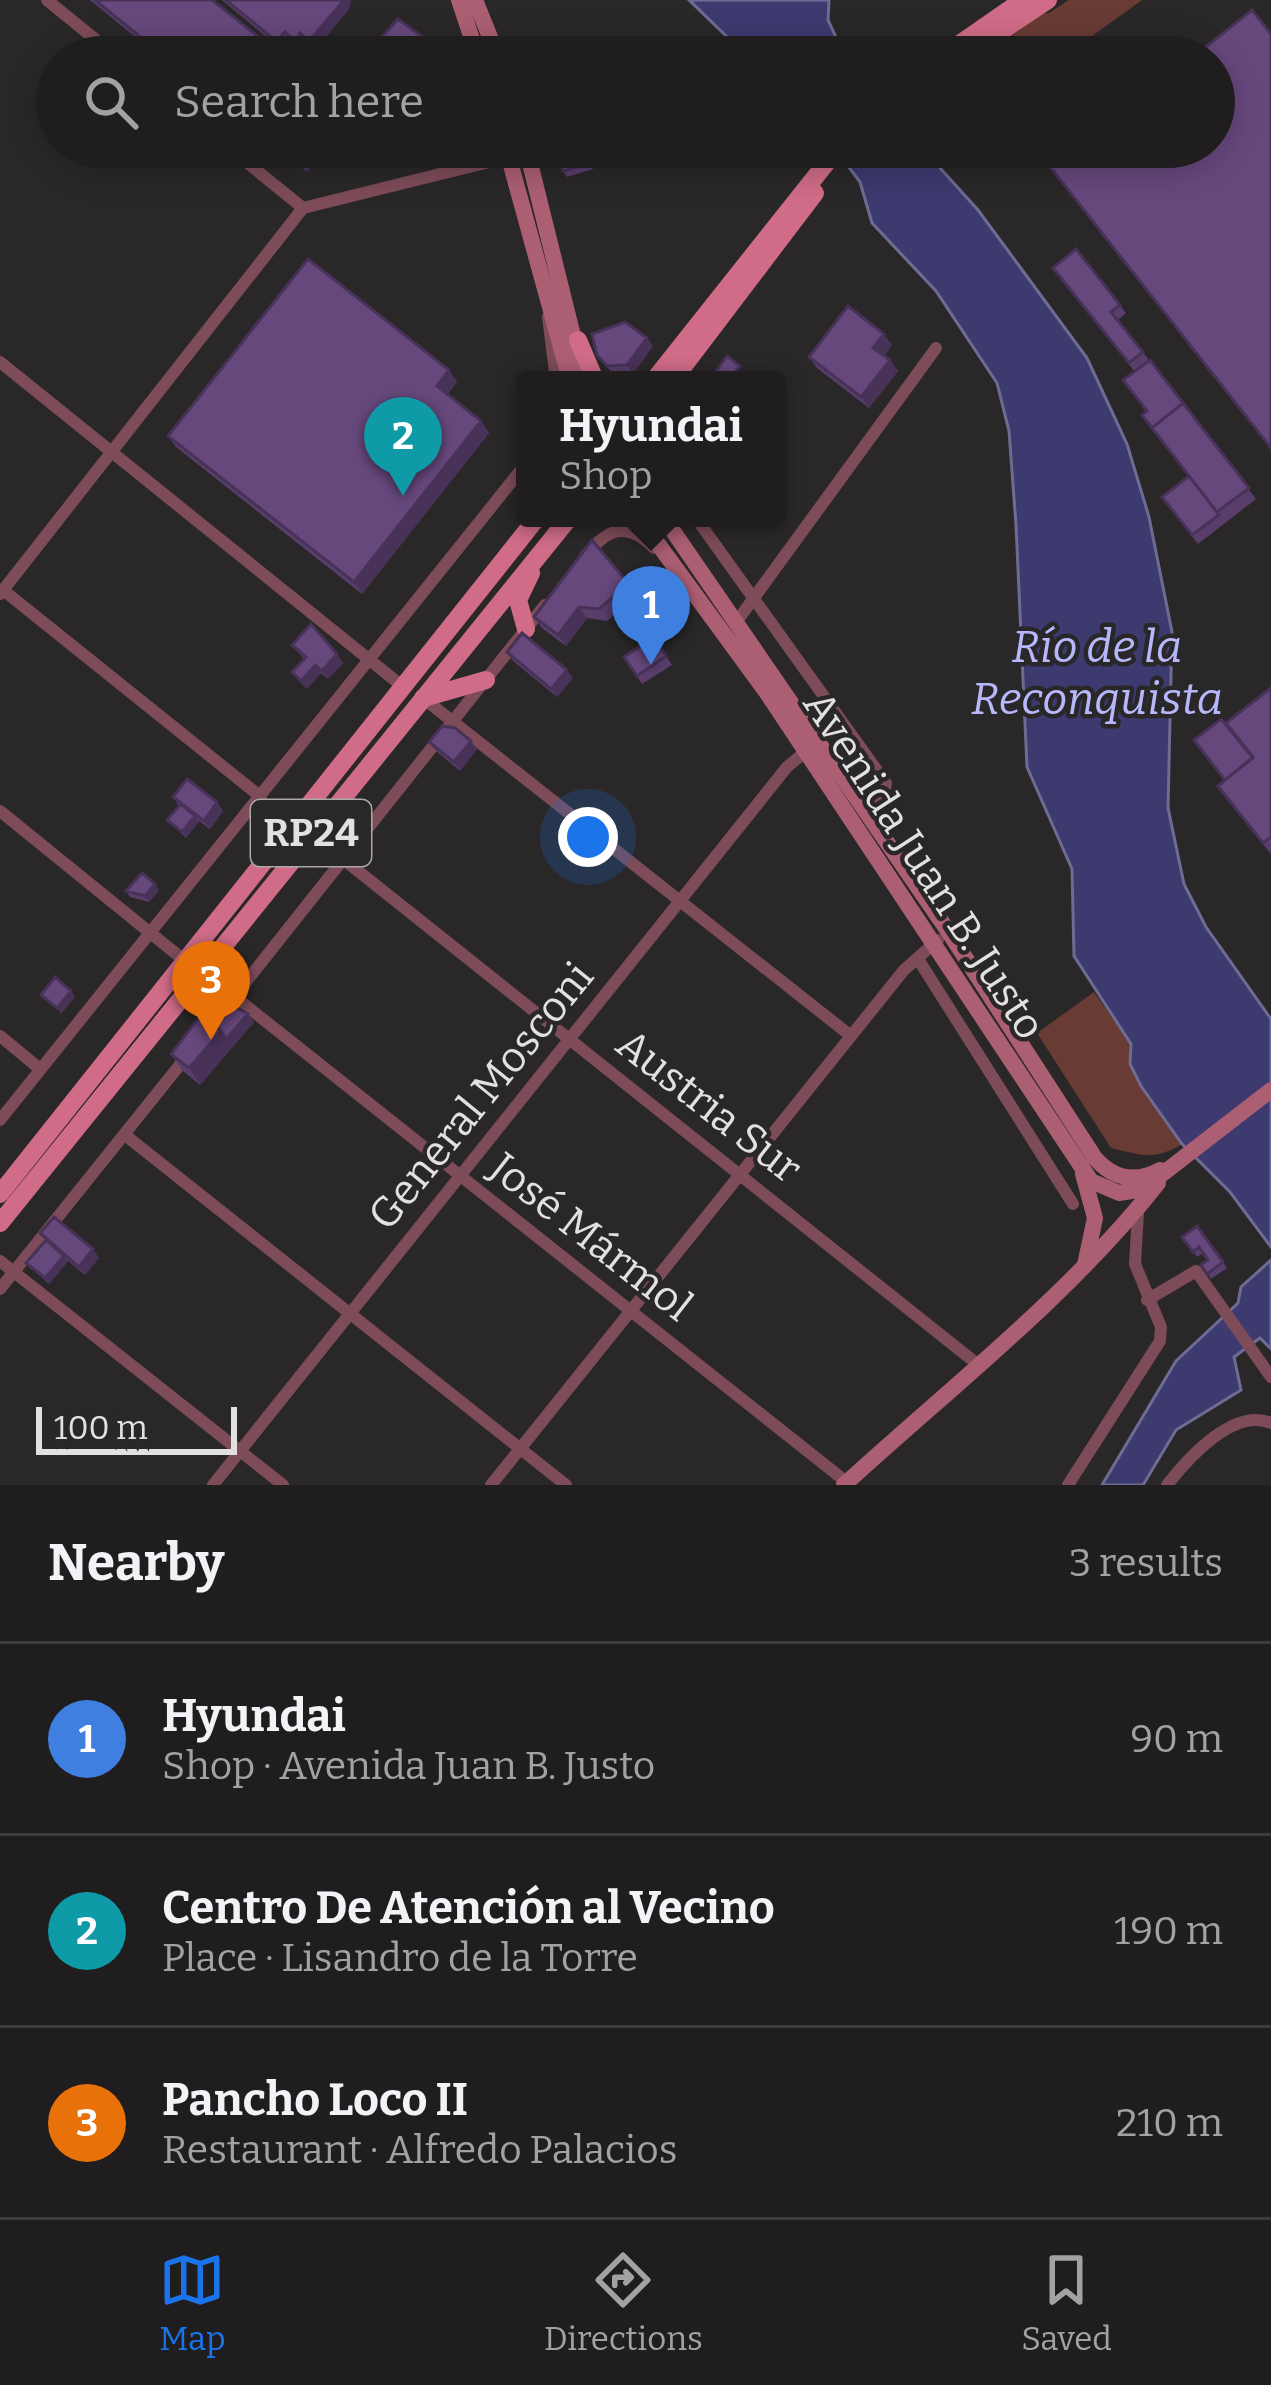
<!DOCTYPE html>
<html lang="en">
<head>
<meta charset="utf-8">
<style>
	body { margin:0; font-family:Bitter,serif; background:#2d2a2c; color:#f1f3f6 }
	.scale { position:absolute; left:36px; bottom:30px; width:201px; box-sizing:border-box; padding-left:12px; border:6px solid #e2e0e1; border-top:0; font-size:33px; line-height:42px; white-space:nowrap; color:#e2e0e1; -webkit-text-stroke:9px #2a2729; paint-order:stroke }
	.you { position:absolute; left:588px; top:837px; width:42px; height:42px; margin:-30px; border:9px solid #fff; border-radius:50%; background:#1a73e8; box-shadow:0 0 0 18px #1a73e833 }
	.badge { display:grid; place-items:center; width:78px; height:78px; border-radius:50%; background:#1a73e8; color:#fff; font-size:39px; font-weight:700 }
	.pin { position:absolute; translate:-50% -99px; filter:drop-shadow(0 3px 6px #0008) }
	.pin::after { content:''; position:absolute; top:63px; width:42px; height:36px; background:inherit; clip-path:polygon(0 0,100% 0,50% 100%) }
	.popup { position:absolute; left:516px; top:371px; width:270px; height:156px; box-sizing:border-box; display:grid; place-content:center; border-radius:12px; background:#201d1f; filter:drop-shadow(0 3px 9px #0005); font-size:39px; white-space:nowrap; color:#a2a2a4 }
	.popup b { font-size:45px; color:#f1f3f6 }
	.popup::after { content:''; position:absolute; left:50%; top:100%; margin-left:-24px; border:24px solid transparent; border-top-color:#201d1f }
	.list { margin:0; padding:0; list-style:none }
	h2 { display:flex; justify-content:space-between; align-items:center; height:156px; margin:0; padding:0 48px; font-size:51px }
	h2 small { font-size:39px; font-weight:400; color:#a2a2a4 }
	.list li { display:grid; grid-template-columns:78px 1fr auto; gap:36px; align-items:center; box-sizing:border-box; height:192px; padding:0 48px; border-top:3px solid #3d3b3d }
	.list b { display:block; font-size:45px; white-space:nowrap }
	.list p { margin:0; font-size:39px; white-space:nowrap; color:#a2a2a4 }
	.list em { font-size:39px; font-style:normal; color:#a2a2a4 }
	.icon { flex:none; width:66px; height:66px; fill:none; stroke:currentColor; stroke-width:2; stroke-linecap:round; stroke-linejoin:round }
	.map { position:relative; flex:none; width:1271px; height:1485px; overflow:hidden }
	.search { position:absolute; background:#201d1f; box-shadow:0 6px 30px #0003; left:36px; right:36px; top:36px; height:132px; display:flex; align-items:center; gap:30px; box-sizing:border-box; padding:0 42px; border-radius:66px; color:#a2a2a4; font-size:45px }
	.sheet { height:732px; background:#201d1f }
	nav { display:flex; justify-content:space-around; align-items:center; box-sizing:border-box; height:168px; border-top:3px solid #3d3b3d; background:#201d1f; font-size:33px; color:#a2a2a4 }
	nav a { display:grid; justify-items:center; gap:6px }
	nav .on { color:#1a73e8 }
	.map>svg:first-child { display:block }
	.green { fill:#683b34 }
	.water { fill:#3d3a70; stroke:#6e6c92; stroke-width:3 }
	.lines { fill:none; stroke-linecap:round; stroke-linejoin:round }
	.street { stroke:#7d4c58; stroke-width:12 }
	.secondary { stroke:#ac5f73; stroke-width:16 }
	.primary { stroke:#d06c88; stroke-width:18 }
	.wall { fill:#593e6c }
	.shaded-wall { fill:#483258 }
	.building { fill:#67487d; stroke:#483258; stroke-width:3 }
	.labels { text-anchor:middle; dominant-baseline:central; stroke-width:9; stroke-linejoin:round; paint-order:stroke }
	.shield { fill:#2a2729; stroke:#aba8aa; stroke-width:3 }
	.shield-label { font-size:39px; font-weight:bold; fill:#e2e0e1 }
	.street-label { font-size:42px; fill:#e2e0e1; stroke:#2a2729 }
	.water-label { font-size:45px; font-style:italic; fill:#b7b8fc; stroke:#2a2729 }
</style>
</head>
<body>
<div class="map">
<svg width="1271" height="1485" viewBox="0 0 1271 1485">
	<rect width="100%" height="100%" fill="#2a2729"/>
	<!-- green -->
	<path class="green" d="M1069,0H1142L1063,57H973L1034,14L1049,13Z
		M1094,992L1131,1044L1135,1077L1182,1144C1155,1161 1140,1155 1111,1148L1037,1033Z"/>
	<!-- water -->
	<path class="water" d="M689,0H829L828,20L845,57H748Z
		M834,147H921L978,210L1087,358L1127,444L1149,517L1172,632L1168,808L1184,884L1206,927L1271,1019V1247L1230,1192L1182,1144L1141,1086L1130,1064L1131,1044L1074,956L1072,869L1027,767L1016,525L1009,431L997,383L936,291L872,223L860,182Z
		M1271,1260V1349L1260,1338L1234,1357L1241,1390L1176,1430L1143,1485H1102L1176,1361L1238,1303L1241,1287Z"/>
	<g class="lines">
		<!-- street -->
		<path class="street" d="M47,0L117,57
			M228,147L303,208
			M548,317L556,380
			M0,362L402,686
			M696,518L886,783L884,795L867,811
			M585,556C607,529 626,520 654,548
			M3,590L261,797
			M0,594L303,208L513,156
			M737,621L936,348
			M423,698L851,1036
			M0,811L185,961
			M343,859L976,1363
			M918,959L1073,1204
			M201,970L849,1484
			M222,1012L545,605
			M0,1036L40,1069
			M0,1120L525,465
			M125,1135L566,1485
			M0,1261L283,1485
			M0,1289L187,1056
			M1147,1300L1196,1271L1271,1377
			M213,1485L787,767L805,752
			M491,1485L904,970L938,940
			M1068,1485L1160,1341L1161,1327L1135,1264L1138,1213
			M1167,1485C1188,1458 1234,1407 1271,1423"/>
		<!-- secondary -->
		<path class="secondary" d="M459,0L478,57
			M475,0L498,57
			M506,147L570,380
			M526,147L584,380
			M639,518L767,693L1091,1181L1119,1193L1143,1189L1271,1090
			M664,518L948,931L1095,1158C1113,1179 1136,1183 1160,1170
			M1083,1174L1095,1218L1085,1265
			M844,1485C951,1387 1069,1296 1158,1183"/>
		<!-- primary -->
		<path class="primary" d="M941,57L1023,0
			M962,57L1048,0
			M578,340L595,380
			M654,380L839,147
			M673,380L815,193
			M526,629L518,600L531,573
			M423,698L486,680
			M0,1194L537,518
			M0,1223L569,518"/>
	</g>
	<!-- wall -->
	<path class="wall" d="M90,0H212L284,57H160Z
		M222,0H351L349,9L315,50L306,41L302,51L291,40L282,50Z
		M280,147H326L307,172Z
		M332,147H364L351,161Z
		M584,147L593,169L567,177L563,171Z
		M1076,249L1126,313L1118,320L1256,499L1198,544L1162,497L1188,477L1147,411L1135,372L1059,276Z
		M647,338L653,346L633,374H613L597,355Z
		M892,345L884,356L898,371L869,408L817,368L809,357Z
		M449,370L457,382L447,395L481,421L489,433L362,594L176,447L168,436Z
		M629,584L637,595L607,621L587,618L566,646L542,628L534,617Z
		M654,637L672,665L642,684L624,657Z
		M292,645L343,663L328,679L321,673L307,689L292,672L304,659Z
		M507,652L573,678L557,697L512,660Z
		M1271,688V854L1225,797V780L1233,734Z
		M429,742L477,749L460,771L435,750Z
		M173,797L217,802L223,811L210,829L199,821L186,838L167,820L179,806Z
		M159,890L149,902L130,897L126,891Z
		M209,1021L254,1022L200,1085L183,1071L171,1054Z
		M1197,1226L1227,1268L1211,1279L1201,1265L1208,1260L1203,1253L1197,1257L1182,1237Z
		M40,1233L99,1258L85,1275L67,1260L68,1261L49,1284L26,1263L45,1240Z"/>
	<!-- shaded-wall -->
	<path class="shaded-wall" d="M344,0H351L349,9L315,50L309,41Z
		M300,33L306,41L302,51L296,42Z
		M314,147H326L307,172L301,163Z
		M884,334L892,345L881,359L873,348Z
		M647,338L653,346L633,374L627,365Z
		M890,360L898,371L869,408L861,397Z
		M449,370L457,382L445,398L437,386Z
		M481,421L489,433L362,594L354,582Z
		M579,607L587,618L566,646L558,635Z
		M337,654L343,663L328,679L322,671Z
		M315,665L321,673L307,689L301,681Z
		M567,670L573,678L557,697L551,689Z
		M471,741L477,749L460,771L454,762Z
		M217,802L223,811L210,829L204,821Z
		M195,816L199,822L186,838L182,832Z
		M155,884L159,890L149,902L145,896Z
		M71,991L75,997L61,1014L57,1008Z
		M248,1014L254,1022L200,1085L189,1068L221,1031Z
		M93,1249L99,1258L85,1275L79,1267Z
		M64,1256L68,1261L49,1284L45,1278Z"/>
	<!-- building -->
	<path class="building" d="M95,0H212L284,57H165Z
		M226,0H344L309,41L300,33L296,42L285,32L276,41Z
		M1252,10L1271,34V448L1051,168L1078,147H1214V57H1193Z
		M398,19L448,55L447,57H364Z
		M283,147H314L301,163Z
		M584,147L589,164L563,171L558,154Z
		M1076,249L1120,305L1111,312L1143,352L1129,363L1053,268Z
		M308,259L449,370L437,386L481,421L354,582L168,436Z
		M848,306L884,334L873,348L890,360L861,397L809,357Z
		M625,322L647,338L627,365L607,366L597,355L592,334Z
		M727,356L740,366L729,380H709Z
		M1150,360L1183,403L1152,428L1154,430L1142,415L1147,411L1123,380Z
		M1183,403L1249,488L1217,512L1152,428Z
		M1189,476L1219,515L1192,535L1162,497Z
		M592,540L629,584L599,609L579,607L558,635L534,617Z
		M311,624L337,654L322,671L315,665L301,681L292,672L306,657L292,645Z
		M522,633L567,670L551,689L507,652Z
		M654,637L666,656L637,676L624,657Z
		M1271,688V837L1263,843L1218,786L1253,757L1226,723Z
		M1221,719L1253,758L1225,780L1194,740Z
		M442,726L455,728L471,741L454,762L429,742Z
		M187,779L217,802L204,821L173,797Z
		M181,804L195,816L182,832L167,820Z
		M142,873L155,884L145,896L126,891Z
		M55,977L71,991L57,1008L41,995Z
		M226,1001L248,1014L226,1039L221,1031L209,1021Z
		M201,1015L221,1031L189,1068L171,1054Z
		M54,1217L93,1249L79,1267L40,1233Z
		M1197,1226L1223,1262L1207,1274L1201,1265L1208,1260L1199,1247L1193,1252L1182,1237Z
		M46,1240L64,1256L45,1278L26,1263Z"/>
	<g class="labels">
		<!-- shield labels -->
		<rect class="shield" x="251" y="800" width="120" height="66" rx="9"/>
		<g class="shield-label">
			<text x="311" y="833">RP24</text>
		</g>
		<!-- street labels -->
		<g class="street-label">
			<text transform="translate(924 865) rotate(57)">Avenida Juan B. Justo</text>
			<text transform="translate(481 1096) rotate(-51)">General Mosconi</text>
			<text transform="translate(709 1106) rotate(38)">Austria Sur</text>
			<text transform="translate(591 1237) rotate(38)">José Mármol</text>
		</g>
		<!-- water labels -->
		<g class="water-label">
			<text x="1097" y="647">Río de la<tspan x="1097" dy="52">Reconquista</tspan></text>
		</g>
	</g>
</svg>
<div class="scale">100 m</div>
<div class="you"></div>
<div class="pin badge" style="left:651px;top:665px;background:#3f7fe0">1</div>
<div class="popup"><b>Hyundai</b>Shop</div>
<div class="pin badge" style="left:403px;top:496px;background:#0f9aa8">2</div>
<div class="pin badge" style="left:211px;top:1040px;background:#e8710a">3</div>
<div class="search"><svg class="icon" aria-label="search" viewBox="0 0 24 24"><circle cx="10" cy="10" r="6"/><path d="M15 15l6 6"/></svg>Search here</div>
</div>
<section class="sheet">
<h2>Nearby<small>3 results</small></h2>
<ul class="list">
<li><span class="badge" style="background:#3f7fe0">1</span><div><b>Hyundai</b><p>Shop · Avenida Juan B. Justo</p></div><em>90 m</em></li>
<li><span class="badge" style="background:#0f9aa8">2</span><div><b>Centro De Atención al Vecino</b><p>Place · Lisandro de la Torre</p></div><em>190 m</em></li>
<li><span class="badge" style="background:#e8710a">3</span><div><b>Pancho Loco II</b><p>Restaurant · Alfredo Palacios</p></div><em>210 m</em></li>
</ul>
</section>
<nav>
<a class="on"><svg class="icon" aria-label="map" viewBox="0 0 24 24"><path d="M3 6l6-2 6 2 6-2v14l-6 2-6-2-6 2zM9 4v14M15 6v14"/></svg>Map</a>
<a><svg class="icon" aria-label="directions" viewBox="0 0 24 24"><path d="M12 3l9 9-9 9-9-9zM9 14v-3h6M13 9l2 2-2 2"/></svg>Directions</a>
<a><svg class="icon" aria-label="saved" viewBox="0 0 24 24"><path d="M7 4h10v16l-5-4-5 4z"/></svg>Saved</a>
</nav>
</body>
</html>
